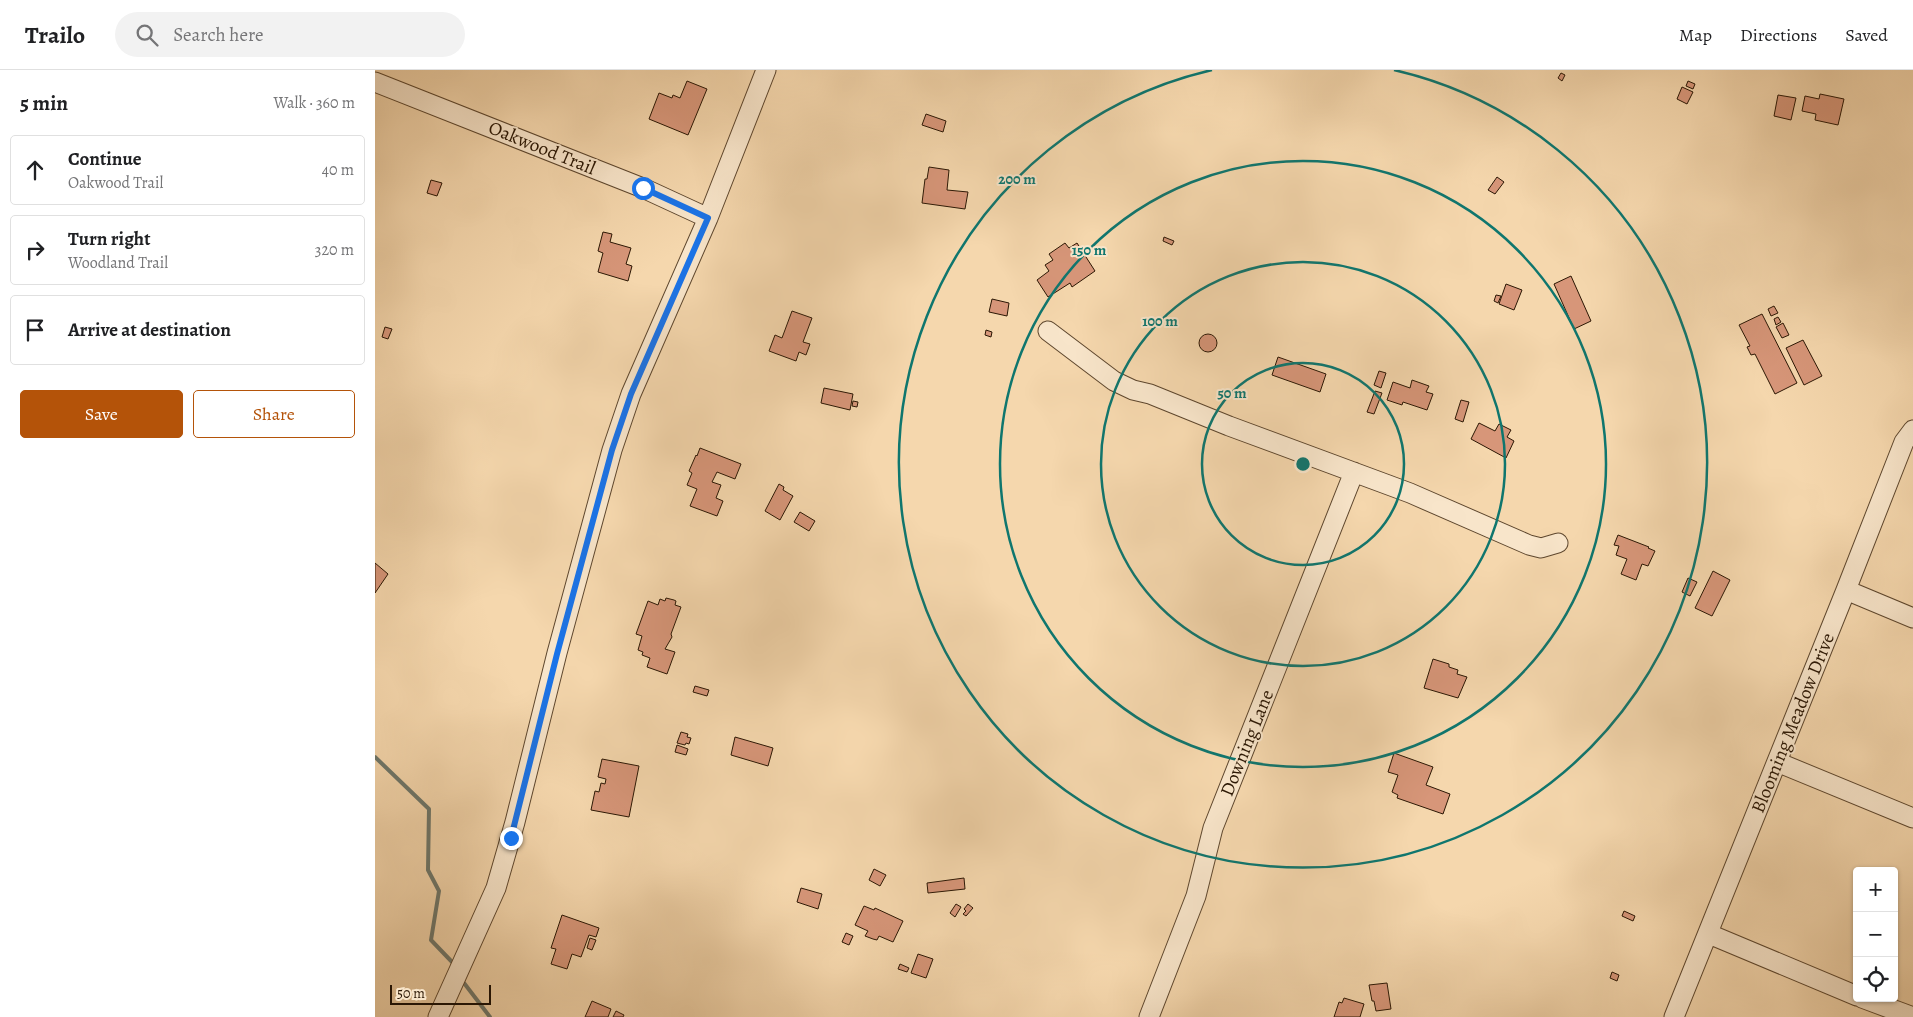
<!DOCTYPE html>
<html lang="en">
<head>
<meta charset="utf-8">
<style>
	body { margin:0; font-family:Alegreya,serif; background:#f2f2f2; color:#202124 }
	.controls { position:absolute; right:15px; bottom:15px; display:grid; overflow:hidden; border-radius:5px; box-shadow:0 1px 4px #0004 }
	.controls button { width:45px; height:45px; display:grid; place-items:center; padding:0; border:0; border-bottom:1px solid #e0e0e0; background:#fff; color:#202124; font:25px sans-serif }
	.scale { position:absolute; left:15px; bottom:12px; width:101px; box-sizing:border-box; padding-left:5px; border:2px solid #2b1704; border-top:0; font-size:14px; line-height:18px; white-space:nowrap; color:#2b1704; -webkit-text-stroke:4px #f8e5ca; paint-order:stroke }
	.stop { position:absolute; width:15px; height:15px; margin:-11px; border:4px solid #1a73e8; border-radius:50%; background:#fff }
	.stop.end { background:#1a73e8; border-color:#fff; box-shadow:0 1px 5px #0008 }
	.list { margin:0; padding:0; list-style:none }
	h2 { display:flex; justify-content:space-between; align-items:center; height:65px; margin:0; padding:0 20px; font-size:21px }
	h2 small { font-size:16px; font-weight:400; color:#757577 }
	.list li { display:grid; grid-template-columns:32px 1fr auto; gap:15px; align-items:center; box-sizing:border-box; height:70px; margin:0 10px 10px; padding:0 10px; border:1px solid #e0e0e0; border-radius:5px }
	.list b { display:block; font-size:19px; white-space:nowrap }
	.list p { margin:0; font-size:16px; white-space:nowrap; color:#757577 }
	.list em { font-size:16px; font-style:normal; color:#757577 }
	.actions { display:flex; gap:10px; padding:15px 20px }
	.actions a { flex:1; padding:11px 0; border:1px solid #b45309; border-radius:5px; text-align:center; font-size:18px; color:#b45309 }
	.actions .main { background:#b45309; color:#fff }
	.icon { flex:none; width:28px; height:28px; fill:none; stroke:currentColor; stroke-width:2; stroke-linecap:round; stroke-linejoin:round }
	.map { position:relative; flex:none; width:1538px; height:947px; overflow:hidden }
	header { display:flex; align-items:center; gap:30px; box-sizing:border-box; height:70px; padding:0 25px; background:#fff; border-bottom:1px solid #e0e0e0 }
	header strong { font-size:24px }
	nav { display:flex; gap:28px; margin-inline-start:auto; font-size:18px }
	.search { width:350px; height:45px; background:#f2f2f2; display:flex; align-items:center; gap:12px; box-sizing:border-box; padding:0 18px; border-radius:28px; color:#757577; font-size:19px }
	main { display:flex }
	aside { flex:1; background:#fff }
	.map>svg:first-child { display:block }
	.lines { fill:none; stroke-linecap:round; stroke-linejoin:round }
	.stream { stroke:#6f786c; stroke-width:4 }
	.building { fill:#d79679; stroke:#2b1704 }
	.minor-casing { stroke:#5e472e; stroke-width:21 }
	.minor { stroke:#f8e5ca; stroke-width:19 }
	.route { stroke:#1a73e8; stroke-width:6 }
	.ring { fill:none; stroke:#0f766e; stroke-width:2.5 }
	.labels { text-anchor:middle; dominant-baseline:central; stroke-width:4; stroke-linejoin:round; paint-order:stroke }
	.street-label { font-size:19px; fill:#2b1704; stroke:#f8e5ca }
	.centre { fill:#0f766e; stroke:#f8e5ca; stroke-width:2.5 }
	.ring-label { font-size:15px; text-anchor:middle; font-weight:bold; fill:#0f766e; stroke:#f8e5ca; stroke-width:4; stroke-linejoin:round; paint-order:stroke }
</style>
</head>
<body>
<header>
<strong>Trailo</strong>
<div class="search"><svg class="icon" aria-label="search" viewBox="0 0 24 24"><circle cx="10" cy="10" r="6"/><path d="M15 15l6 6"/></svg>Search here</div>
<nav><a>Map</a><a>Directions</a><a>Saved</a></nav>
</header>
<main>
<aside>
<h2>5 min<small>Walk · 360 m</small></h2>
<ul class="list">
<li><svg class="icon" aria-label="ahead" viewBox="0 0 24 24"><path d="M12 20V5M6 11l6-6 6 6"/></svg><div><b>Continue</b><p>Oakwood Trail</p></div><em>40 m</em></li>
<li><svg class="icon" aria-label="right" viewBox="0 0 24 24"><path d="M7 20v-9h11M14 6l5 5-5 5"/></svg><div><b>Turn right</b><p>Woodland Trail</p></div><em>320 m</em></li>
<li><svg class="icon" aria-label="arrive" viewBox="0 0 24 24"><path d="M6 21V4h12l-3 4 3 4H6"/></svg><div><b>Arrive at destination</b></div></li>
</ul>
<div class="actions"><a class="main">Save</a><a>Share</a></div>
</aside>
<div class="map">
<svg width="1538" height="947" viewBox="0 0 1538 947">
	<rect width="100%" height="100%" fill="#f5d7ad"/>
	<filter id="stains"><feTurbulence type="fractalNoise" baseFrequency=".004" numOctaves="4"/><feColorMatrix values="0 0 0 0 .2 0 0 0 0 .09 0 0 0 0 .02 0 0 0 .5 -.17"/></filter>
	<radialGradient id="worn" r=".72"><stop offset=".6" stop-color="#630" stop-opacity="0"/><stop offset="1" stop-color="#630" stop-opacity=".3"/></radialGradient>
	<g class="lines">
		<!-- stream -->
		<path class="stream" d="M0,687L54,739L53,800L64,821L56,870L78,893
			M89,913L115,947"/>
	</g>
	<!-- building -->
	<path class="building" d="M1186,3L1190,5L1187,11L1183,8Z
		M312,11L332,19L313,65L274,49L284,23L297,28L298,25L305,28Z
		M1313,11L1320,14L1318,19L1311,16Z
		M1307,17L1318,22L1312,34L1302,29Z
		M1445,24L1469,29L1463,55L1440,50L1441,44L1427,41L1430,26L1444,29Z
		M1403,25L1421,28L1416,50L1399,46Z
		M551,44L571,51L568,62L547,55Z
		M554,97L574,100L572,120L593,122L590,139L547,133L550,109H552Z
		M1122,107L1129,112L1120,124L1113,120Z
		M56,110L67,113L62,126L52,123Z
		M228,162L237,164L235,172L256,178L251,194L257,196L253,211L223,202L228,183L223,181Z
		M789,167L799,171L797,175L788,171Z
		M690,173L694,178L702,173L720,201L697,217L695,213L673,227L662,210L674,201L670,195L678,190L674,184Z
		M1196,206L1216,251L1199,259L1179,214Z
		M1131,214L1147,220L1139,240L1124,234Z
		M1121,225L1126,226L1123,233L1119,231Z
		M617,229L634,233L632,246L614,242Z
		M1399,236L1403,243L1396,246L1393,239Z
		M417,241L437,248L428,272L435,274L431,285L424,282L421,291L394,281L400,265L407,268Z
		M1387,244L1422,313L1400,324L1380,284L1376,285L1372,277L1375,276L1364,255Z
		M1403,247L1406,252L1401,255L1399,249Z
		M1408,253L1414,265L1407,268L1401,257Z
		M10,257L17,259L13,269L7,267Z
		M611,260L617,262L616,267L610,265Z
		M824 273a9 9 0 1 1 18 0a9 9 0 1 1-18 0Z
		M1428,270L1447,306L1429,315L1411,278Z
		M903,287L951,304L945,322L897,305Z
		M1004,301L1011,303L1006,318L999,315Z
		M1037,310L1054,316L1051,322L1058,324L1052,340L1028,332L1027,335L1012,330L1018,312L1035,318Z
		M449,318L478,324L475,340L446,333Z
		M1000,321L1007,323L999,344L992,342Z
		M1086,330L1094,332L1088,352L1080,349Z
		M478,331L483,332L482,337L477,336Z
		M1104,353L1120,361L1124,354L1136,360L1132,367L1139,371L1131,388L1096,369Z
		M325,378L366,394L360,409L342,402L337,412L346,415L341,428L348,431L342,446L315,436L322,419L312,415L317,403L314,401L321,385L322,386Z
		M404,414L409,417L408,420L418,426L405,450L390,441Z
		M425,442L440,451L434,461L419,452Z
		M1243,465L1274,477L1273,478L1280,481L1273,496L1267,494L1261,510L1246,504L1252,489L1241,485L1244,476L1239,475Z
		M0,493L13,504L0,523Z
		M1338,501L1355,510L1337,546L1320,538Z
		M1313,508L1322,512L1315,526L1307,522Z
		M291,528L299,530L301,531L300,535L306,537L296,564L297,567L290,579L300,582L292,604L272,597L275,588L267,585L268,582L263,580L267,566L261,564L273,531L283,535L285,529L290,531Z
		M1058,589L1074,594V597L1083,600L1082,604L1092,607L1083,628L1049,618Z
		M320,616L334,620L332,626L318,622Z
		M306,662L313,664L312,667L316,668L314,674L311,673L310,675L302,673Z
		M360,667L398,678L393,696L356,685Z
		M302,675L313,679L311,685L300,682Z
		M1019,683L1058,697L1051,715L1075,724L1068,744L1022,728L1023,725L1017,722L1023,705L1013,702Z
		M227,689L264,696L254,747L216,740L220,721L224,722L226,713L230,714L231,709L223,707Z
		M499,799L511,805L505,816L494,810Z
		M589,808L590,819L553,823L552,813Z
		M426,818L447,824L443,839L422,832Z
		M581,834L586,837L580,847L575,843Z
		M593,834L598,838L591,846L588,844L591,841L589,839Z
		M489,836L499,840L500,838L528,851L518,872L504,866L502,870L498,869L490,866L493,861L480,855Z
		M1249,841L1260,846L1258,851L1247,846Z
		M187,845L224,858L221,867L214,865L206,887L197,884L192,899L176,894L181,879L176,878Z
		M471,863L478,866L474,875L467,872Z
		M215,868L221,870L217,880L212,878Z
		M543,884L558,889L551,908L536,903Z
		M525,894L534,898L532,902L523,899Z
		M1237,902L1244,905L1242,911L1235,908Z
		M1012,913L1016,939L1001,941L999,931H997L994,915Z
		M969,928L989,934L985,947H959L964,932L967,933Z
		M217,931L236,939L233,947H210Z
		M241,941L249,945L248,947H238Z"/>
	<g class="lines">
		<defs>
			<path id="minor" d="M0,12L268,118L333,148
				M673,261L739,311L758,320L775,324L854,356L1035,423L1154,475L1166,478L1183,473
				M1471,520L1538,548
				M1402,692L1538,748
				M1334,864L1482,926
				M1487,928L1538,947
				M63,947L121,818L140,752L182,583L237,380L256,324L333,148L391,0
				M774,947L821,826L838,758L979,402
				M1299,947L1471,520L1529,372L1538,360"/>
		</defs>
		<!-- minor casing -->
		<use href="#minor" class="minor-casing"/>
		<!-- minor -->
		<use href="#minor" class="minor"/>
	</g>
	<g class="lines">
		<!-- route -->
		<path class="route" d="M136,768L182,584L237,380L256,324L333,148L268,118"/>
	</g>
	<!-- distance rings -->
	<g class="ring">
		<circle cx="928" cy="394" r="101"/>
		<circle cx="928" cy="394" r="202"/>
		<circle cx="928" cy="394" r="303"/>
		<path d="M1019 0A404 404 0 1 1 837 0"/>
	</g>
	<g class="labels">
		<!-- street labels -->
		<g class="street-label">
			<text transform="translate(167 78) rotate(22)">Oakwood Trail</text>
			<text transform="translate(1418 653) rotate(-68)">Blooming Meadow Drive</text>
			<text transform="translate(872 673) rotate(-68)">Downing Lane</text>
		</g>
	</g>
	<circle cx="928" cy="394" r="8" class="centre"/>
	<g class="ring-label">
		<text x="642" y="114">200 m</text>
		<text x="714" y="185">150 m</text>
		<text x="785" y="256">100 m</text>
		<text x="857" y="328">50 m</text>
	</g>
	<rect width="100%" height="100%" filter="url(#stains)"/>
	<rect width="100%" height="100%" fill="url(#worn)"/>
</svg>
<div class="controls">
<button>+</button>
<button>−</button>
<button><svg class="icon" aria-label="locate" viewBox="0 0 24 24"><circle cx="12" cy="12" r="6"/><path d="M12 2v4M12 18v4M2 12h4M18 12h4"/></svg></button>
</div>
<div class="scale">50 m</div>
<div class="stop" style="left:268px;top:118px"></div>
<div class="stop end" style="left:136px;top:768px"></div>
</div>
</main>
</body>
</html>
